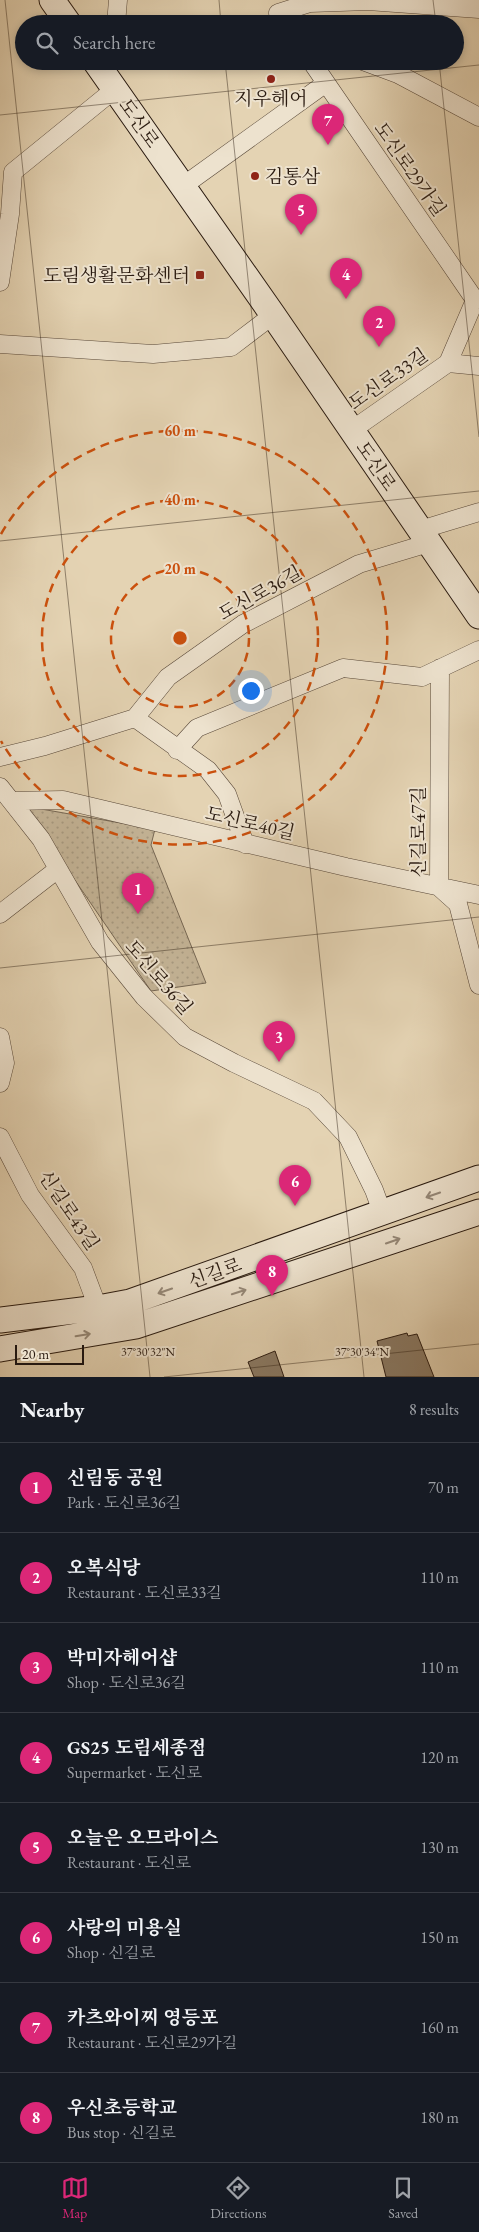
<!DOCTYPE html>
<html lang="en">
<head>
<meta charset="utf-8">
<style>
	body { margin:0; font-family:"EB Garamond","Noto Serif KR",serif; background:#242831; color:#f1f3f6 }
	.scale { position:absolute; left:15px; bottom:12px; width:69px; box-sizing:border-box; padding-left:5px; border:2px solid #291a10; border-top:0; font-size:14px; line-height:18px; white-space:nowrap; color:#291a10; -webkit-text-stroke:4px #ede2ce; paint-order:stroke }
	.you { position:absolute; left:250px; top:690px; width:18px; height:18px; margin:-12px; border:4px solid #fff; border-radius:50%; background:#1a73e8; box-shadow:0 0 0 8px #1a73e833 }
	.badge { display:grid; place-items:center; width:32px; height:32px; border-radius:50%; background:#db2777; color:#fff; font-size:16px; font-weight:700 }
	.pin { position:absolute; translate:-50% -41px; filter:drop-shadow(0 1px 2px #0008) }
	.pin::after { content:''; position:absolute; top:26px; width:18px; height:15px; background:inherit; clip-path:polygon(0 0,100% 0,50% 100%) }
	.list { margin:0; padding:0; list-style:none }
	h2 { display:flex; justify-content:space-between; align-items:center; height:65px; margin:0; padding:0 20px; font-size:21px }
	h2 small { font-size:16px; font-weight:400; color:#9ea1a6 }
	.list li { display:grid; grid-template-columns:32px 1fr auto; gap:15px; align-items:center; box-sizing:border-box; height:90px; padding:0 20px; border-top:1px solid #363941 }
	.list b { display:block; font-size:19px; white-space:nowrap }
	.list p { margin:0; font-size:16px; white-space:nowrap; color:#9ea1a6 }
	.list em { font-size:16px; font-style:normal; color:#9ea1a6 }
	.icon { flex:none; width:28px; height:28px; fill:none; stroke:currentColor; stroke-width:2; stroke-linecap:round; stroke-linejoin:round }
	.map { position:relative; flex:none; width:479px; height:1377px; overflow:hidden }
	.search { position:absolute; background:#171b24; box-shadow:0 2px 8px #0003; left:15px; right:15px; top:15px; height:55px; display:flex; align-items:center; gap:12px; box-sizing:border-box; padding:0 18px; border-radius:28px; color:#9ea1a6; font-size:19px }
	.sheet { height:785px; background:#171b24 }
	nav { display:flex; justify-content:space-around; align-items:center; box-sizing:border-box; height:70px; border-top:1px solid #363941; background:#171b24; font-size:14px; color:#9ea1a6 }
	nav a { display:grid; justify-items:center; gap:2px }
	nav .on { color:#db2777 }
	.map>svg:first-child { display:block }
	.park { fill:url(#park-dots); stroke:#766754 }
	.building { fill:#8a7a65; stroke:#291a10 }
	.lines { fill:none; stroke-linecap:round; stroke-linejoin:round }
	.street-casing { stroke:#584839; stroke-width:19 }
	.secondary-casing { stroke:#291a10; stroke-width:27 }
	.street { stroke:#ede2ce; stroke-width:18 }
	.secondary { stroke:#ede2ce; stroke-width:25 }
	.oneway { stroke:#958878 }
	.ticks { fill:none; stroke:#291a10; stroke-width:1; stroke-opacity:0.45 }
	.ring { fill:none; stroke:#cb500d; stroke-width:2.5; stroke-dasharray:9 6 }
	.poi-dot { fill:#8f2418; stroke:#ede2ce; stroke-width:2 }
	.labels { text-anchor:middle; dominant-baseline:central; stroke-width:4; stroke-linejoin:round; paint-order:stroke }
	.poi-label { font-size:19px; fill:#291a10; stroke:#ede2ce }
	.street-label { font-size:19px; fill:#291a10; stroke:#ede2ce }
	.ticks-label { font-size:12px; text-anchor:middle; fill:#291a10; stroke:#ede2ce; stroke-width:4; stroke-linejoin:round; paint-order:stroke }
	.centre { fill:#cb500d; stroke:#ede2ce; stroke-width:2.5 }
	.ring-label { font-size:15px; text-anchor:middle; font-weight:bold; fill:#cb500d; stroke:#ede2ce; stroke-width:4; stroke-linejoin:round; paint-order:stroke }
</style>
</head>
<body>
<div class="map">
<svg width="479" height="1377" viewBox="0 0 479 1377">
	<defs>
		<pattern id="park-dots" width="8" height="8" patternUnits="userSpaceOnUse" patternTransform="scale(1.25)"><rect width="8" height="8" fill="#c4b497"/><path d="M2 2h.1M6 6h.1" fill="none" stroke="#a89a81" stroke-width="1.8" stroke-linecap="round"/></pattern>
	</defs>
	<rect width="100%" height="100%" fill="#e4d3b3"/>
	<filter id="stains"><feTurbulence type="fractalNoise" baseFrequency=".004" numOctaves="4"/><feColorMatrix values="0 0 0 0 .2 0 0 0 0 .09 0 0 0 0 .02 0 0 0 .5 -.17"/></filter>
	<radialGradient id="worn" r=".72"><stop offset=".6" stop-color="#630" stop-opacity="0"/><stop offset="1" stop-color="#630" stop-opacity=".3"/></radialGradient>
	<!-- park -->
	<path class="park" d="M24,806L155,829L151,845L206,983L151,991Z"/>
	<!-- building -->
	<path class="building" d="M407,1333L408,1336L417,1334L434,1377H386L377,1341Z
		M275,1351L284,1377H254L248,1362Z"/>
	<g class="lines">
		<defs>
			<path id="street" d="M278,13L310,3L368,1L479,9
				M116,24L118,0
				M311,61L475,300
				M363,61L398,74L479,117
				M183,186L326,83
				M0,282L10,214L13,172L115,89
				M0,344L153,354L231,347L273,315
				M448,363L479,366
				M352,430L448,363L475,300
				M420,530L479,512
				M440,668L439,887L458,904L479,985
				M135,718L208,770L227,794L245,844
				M177,750L197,728L343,668L422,677L479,650
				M0,757L45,746L135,718L168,677L243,624L359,564L429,543
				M0,787L41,839L100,942L144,997L185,1037L234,1063L314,1101L348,1137L374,1190L382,1212
				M11,801L63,800L346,867L479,895
				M0,914L58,869
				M0,1037L5,1063L0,1083
				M0,1137L30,1195L83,1268L98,1308"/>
			<path id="secondary" d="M52,0L69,24
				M95,61L273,315L479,616
				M0,1320L98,1308L130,1302L479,1178
				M0,1349L136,1326L479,1212"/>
		</defs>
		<!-- street casing -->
		<use href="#street" class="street-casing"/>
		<!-- secondary casing -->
		<use href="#secondary" class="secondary-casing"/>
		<!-- street -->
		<use href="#street" class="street"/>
		<!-- secondary -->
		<use href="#secondary" class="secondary"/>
	</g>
	<!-- one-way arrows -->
	<defs><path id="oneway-shaft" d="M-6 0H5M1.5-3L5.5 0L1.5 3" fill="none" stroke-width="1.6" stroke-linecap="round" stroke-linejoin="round" transform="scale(1.25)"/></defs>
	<g class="oneway">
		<use href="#oneway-shaft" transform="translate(433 1195) rotate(161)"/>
		<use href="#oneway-shaft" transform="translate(393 1241) rotate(-19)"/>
		<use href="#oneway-shaft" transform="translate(165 1291) rotate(161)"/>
		<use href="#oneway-shaft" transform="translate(239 1292) rotate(-18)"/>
		<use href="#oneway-shaft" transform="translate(83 1335) rotate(-9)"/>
	</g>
	<!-- ticks -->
	<path class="ticks" d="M5,0L150,1377M219,0L221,24M433,0L436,24M225,61L364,1377M439,61L479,437M0,115L479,65M0,541L479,491M0,968L479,917M164,1377L479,1344"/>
	<!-- distance rings -->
	<g class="ring">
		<circle cx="180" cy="638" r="69"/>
		<circle cx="180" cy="638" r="138"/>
		<path d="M1 534A207 207 0 1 1 1 741"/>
	</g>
	<!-- markers -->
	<g class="poi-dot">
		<circle cx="271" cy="79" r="5"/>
		<circle cx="255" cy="176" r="5"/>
		<rect x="195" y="270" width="10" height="10" rx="2.5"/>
	</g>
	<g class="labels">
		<!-- poi labels -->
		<g class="poi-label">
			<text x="271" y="98">지우헤어</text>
			<text x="265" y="176" text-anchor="start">김통삼</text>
			<text x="190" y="275" text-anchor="end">도림생활문화센터</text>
		</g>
		<!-- street labels -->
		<g class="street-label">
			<text transform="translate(139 123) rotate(55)">도신로</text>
			<text transform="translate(410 169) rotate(55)">도신로29가길</text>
			<text transform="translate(388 379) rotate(-35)">도신로33길</text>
			<text transform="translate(376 466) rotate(56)">도신로</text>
			<text transform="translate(260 593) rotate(-29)">도신로36길</text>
			<text transform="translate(250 823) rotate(13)">도신로40길</text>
			<text transform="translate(418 832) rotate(-90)">신길로47길</text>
			<text transform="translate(159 977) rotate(49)">도신로36길</text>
			<text transform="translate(69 1210) rotate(56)">신길로43길</text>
			<text transform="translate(215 1273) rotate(-20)">신길로</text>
		</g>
	</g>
	<g class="ticks-label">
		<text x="148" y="1356">37°30'32"N</text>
		<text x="362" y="1356">37°30'34"N</text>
	</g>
	<circle cx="180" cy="638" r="8" class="centre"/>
	<g class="ring-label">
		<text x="180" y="436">60 m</text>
		<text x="180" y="505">40 m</text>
		<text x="180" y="574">20 m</text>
	</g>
	<rect width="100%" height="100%" filter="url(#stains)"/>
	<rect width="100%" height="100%" fill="url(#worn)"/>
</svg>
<div class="scale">20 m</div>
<div class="you"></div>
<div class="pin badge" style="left:138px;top:914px">1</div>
<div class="pin badge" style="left:379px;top:347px">2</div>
<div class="pin badge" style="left:279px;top:1062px">3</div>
<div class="pin badge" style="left:346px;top:299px">4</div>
<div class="pin badge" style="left:301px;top:235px">5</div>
<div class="pin badge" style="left:295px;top:1206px">6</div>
<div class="pin badge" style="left:328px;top:145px">7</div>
<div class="pin badge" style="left:272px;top:1296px">8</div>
<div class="search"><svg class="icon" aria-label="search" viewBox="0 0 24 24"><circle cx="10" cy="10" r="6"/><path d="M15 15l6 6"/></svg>Search here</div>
</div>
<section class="sheet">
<h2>Nearby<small>8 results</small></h2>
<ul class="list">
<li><span class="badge">1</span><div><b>신림동 공원</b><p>Park · 도신로36길</p></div><em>70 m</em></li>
<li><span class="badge">2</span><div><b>오복식당</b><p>Restaurant · 도신로33길</p></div><em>110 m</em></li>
<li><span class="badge">3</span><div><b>박미자헤어샵</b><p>Shop · 도신로36길</p></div><em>110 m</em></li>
<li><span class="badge">4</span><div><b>GS25 도림세종점</b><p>Supermarket · 도신로</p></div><em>120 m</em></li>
<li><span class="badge">5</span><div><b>오늘은 오므라이스</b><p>Restaurant · 도신로</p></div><em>130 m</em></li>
<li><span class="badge">6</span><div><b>사랑의 미용실</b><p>Shop · 신길로</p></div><em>150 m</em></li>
<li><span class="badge">7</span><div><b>카츠와이찌 영등포</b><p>Restaurant · 도신로29가길</p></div><em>160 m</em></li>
<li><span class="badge">8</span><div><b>우신초등학교</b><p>Bus stop · 신길로</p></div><em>180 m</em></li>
</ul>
</section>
<nav>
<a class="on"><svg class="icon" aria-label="map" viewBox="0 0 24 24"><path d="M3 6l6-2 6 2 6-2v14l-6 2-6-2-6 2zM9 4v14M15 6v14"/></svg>Map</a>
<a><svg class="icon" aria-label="directions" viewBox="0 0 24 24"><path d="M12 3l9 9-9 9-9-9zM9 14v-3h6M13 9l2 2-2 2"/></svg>Directions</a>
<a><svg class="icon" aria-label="saved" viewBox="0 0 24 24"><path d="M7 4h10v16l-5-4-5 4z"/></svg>Saved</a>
</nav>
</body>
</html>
